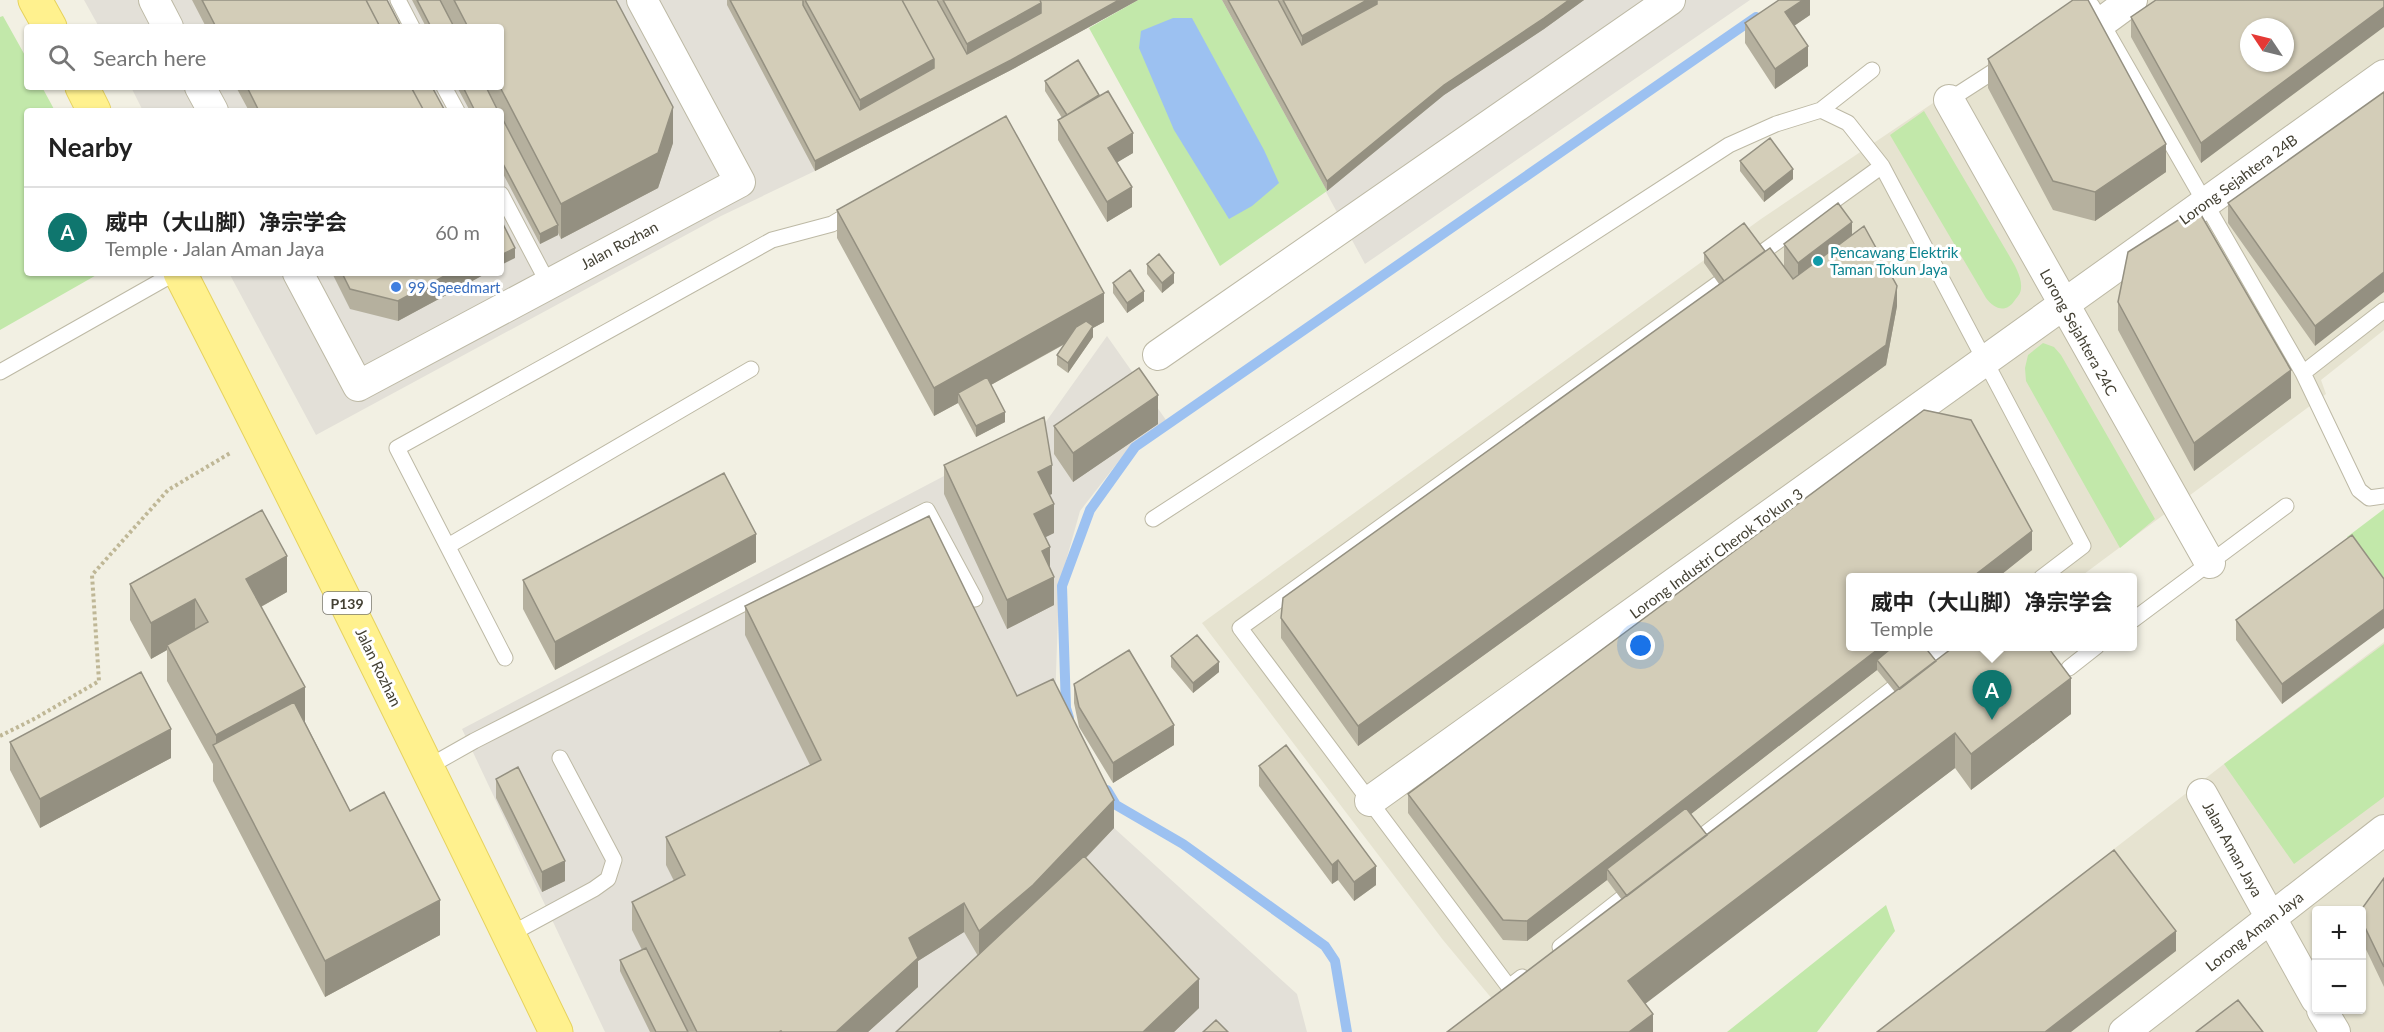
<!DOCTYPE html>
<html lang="en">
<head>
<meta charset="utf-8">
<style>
	body { margin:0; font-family:Lato,"Noto Sans SC",sans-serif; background:#f2f2f2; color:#222 }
	.controls { position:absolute; right:18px; bottom:18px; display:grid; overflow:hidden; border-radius:6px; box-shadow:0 2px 4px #0004 }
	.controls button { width:54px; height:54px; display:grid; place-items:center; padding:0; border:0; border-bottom:2px solid #e0e0e0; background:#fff; color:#222; font:30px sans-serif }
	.compass { position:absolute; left:2240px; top:18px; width:54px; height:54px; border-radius:50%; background:#fff; box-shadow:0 2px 4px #0004; rotate:305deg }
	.you { position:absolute; left:1641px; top:646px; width:21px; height:21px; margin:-15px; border:4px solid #fff; border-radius:50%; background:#1a73e8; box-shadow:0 0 0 9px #1a73e833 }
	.badge { display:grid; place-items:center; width:39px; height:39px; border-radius:50%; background:#0f766e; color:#fff; font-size:20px; font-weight:700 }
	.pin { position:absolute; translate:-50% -50px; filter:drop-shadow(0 2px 3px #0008) }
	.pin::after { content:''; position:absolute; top:32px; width:21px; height:18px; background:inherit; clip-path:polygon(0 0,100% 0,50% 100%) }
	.popup { position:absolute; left:1846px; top:573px; width:291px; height:78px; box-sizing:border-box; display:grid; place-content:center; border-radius:6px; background:#fff; filter:drop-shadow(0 2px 4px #0005); font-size:20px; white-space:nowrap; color:#767676 }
	.popup b { font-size:22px; color:#222 }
	.popup::after { content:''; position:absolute; left:50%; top:100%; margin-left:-12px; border:12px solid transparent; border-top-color:#fff }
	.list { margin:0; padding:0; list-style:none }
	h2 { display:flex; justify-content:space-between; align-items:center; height:78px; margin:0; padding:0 24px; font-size:26px }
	h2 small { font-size:20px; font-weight:400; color:#767676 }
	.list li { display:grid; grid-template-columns:39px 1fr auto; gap:18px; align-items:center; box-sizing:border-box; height:90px; padding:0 24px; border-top:2px solid #e0e0e0 }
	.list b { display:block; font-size:22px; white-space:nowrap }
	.list p { margin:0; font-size:20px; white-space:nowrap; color:#767676 }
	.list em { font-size:20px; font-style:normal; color:#767676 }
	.icon { flex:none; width:33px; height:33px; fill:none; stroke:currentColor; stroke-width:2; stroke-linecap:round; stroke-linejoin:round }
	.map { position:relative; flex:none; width:2384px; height:1032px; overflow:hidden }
	.search { position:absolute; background:#fff; box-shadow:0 2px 4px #0004; left:24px; top:24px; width:480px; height:66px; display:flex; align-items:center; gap:15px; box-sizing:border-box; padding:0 21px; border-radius:6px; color:#767676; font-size:22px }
	.panel { position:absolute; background:#fff; box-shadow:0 2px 4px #0004; left:24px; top:108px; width:480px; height:168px; border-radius:6px }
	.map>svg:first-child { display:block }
	.residential { fill:#e6e3d0; fill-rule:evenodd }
	.industrial { fill:#e3e0d8 }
	.green { fill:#c2e8aa }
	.water { fill:#9cc1f1 }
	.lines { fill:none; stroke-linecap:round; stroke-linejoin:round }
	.stream { stroke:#9cc1f1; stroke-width:10 }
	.lane-casing { stroke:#bdb9a5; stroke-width:17 }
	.street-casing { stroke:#bdb9a5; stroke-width:32 }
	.primary-casing { stroke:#e6d25d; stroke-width:35 }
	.path { stroke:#bfb796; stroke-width:4; stroke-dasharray:3 3; stroke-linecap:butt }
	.lane { stroke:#fff; stroke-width:15 }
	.street { stroke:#fff; stroke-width:30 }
	.primary { stroke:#fff18e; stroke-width:33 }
	.wall { fill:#b5b09e; fill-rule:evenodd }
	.shaded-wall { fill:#949081 }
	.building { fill:#d3cdb8; stroke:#949081; stroke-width:1.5; fill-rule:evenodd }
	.culture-dot { fill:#0f9aa8; stroke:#fff; stroke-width:2 }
	.shop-dot { fill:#3f7fe0; stroke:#fff; stroke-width:2 }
	.labels { text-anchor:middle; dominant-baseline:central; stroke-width:6; stroke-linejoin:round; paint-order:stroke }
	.shield { fill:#fff; stroke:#7b7970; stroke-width:1.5 }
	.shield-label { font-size:14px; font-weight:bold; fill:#434033 }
	.street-label { font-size:15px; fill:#434033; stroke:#fff }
	.culture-label { font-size:15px; fill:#0d838f; stroke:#fff; text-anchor:start }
	.shop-label { font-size:15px; fill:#366cbe; stroke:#fff; text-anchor:start }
</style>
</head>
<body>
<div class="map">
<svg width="2384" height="1032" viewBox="0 0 2384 1032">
	<rect width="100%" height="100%" fill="#f2f0e3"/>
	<!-- residential -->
	<path class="residential" d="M2086,0H2384V330L2321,380L2326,394L2080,577L1851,578V646L1990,647L1508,1018L1443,940L1202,623L1761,219ZM2249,27H2285V63H2249Z
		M2384,642V1032H1877L2224,764ZM2316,910H2362V1010H2316Z"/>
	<!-- industrial -->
	<path class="industrial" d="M84,0H1138L1011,70L815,171L721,216L316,435L229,273H501V111H143L131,87H501V27H99Z
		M1222,0H1750L1365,264Z
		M1107,336L1166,420L1132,444L1080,511L1059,586L1055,703L1114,828L1297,994L1307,1032H605L462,729L1045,423Z"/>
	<!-- green -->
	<path class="green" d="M1138,0H1222L1327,191L1220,266L1089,28Z
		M3,16L27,59V87H42L55,111H27V273H100L0,330V17Z
		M1924,111L2010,257C2015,266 2022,277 2021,288C2021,293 2018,296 2015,300C2006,314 1994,309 1986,298L1890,135Z
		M2043,343L2054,347L2061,355L2155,519L2120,548L2026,381L2025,368L2028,355Z
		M2384,509V588L2347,537Z
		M2384,644V797L2294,864L2224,764Z
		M1886,905L1895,931L1817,1032H1727Z"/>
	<!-- water -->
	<path class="water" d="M1173,18H1192L1264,150L1279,183L1252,206L1229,219L1174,130L1139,48L1141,31Z"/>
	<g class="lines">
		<!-- stream -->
		<path class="stream" d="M1069,718L1066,708L1062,586L1090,510L1135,447L1756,17
			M1107,790L1116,805L1183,844L1325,946L1335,961L1347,1032"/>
		<defs>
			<path id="lane" d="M398,0L412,27
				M2075,17L2092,6L2303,373L2359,490L2369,498L2384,496
				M444,87L457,111
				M1949,100L2005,64
				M1821,110L1872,70
				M501,194L548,283
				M1760,254L1882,166
				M0,372L175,273
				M2303,373L2384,310
				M1153,519L1729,145L1776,124L1821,110L1848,123L1882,166L2083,546L2041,578
				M448,546L751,369
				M2133,620L2286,506
				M505,658L397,448L772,240L832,224L854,211
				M1928,661L1948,646
				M2069,668L2097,646
				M428,767L474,741L927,510L975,599
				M1701,837L1892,689
				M509,935L594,889L608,879L614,860L560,758
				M1560,947L1621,899
				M1522,977L1509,987L1240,628L1719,283"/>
			<path id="street" d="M154,0L168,27
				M2102,22L2132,0
				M200,87L213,111
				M1949,100L2210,563
				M298,273L358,386L740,182L642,0
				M1158,355L1670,0
				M2202,794L2316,999
				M1370,801L2384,75
				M2322,1010L2335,1032
				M2124,1032L2384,830"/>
			<path id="primary" d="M35,0L50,27
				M82,87L94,111
				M180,273C309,524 433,778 556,1032"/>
		</defs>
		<!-- lane casing -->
		<use href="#lane" class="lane-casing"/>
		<!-- street casing -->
		<use href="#street" class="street-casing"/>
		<!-- primary casing -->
		<use href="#primary" class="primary-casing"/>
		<!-- path -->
		<path class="path" d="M0,736L36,718L99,681L92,575L168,490L232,452"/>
		<!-- lane -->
		<use href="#lane" class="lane"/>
		<!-- street -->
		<use href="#street" class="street"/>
		<!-- primary -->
		<use href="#primary" class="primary"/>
	</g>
	<!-- wall -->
	<path class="wall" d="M192,0H387L401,27H206Z
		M412,0H616L673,143L658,188L561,239L558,233V235L540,244L501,170V111H470L457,87H501V27H426Z
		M727,0H1138L1011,70L815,171L727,5Z
		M1222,0H1584L1544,29L1444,95L1327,191Z
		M1810,0V15L1794,26L1808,66L1775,89L1745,43V23Z
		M2384,0L2201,163L2131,37V17Z
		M1988,59L2166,172L2095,221L2053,210L1988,88Z
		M1045,81L1099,96L1133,153L1117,162L1132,207L1107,222L1058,140V120L1062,118L1045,91Z
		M236,87H432L445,111H249Z
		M2384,92L2315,346L2228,223V203Z
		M1740,161L1793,179L1764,202L1740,171Z
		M837,210L1104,322L1093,328V337L1068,373L1057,365V355L1065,344L991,385L1005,422L976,437L958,403L934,416L837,238Z
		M1852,235L1897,306L1886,365L1358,746L1281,638V618L1719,284L1704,263V253L1765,251L1784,266V244Z
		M1147,264L1174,283L1162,293L1147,274Z
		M332,273H487L398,321L350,309Z
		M1113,283L1144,301L1127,313L1113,293Z
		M2118,302L2291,398L2194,471L2118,330Z
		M1924,410L1971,420L2032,531V550L1997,578H1851V646H1924L1936,661L1955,646H2047L2071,678V714L1971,790L1955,768L1645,1003L1653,1014V1032H1447L1622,900L1607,880L1527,941L1503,940L1408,813V794ZM1877,670L1895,692L1707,835L1691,814Z
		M1158,424L1073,482L1054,454V426Z
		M944,465L1052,494L1049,495L1054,533L1045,537L1050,569L1054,605L1007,629L944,494Z
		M756,562L555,670L523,609V580Z
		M2384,579L2282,704L2236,640V620Z
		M130,584L287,592L261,607L305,722L350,811L440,935L325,997L213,781V764L167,681V650L151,659L130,620Z
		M745,606L1017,696L1114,828L1086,858L1199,1008L1174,1032H896L978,956L964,932L918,961V987L868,1032H650L620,971V960L642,950L632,930V902L674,881L666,865V837L810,765L745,635Z
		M1171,656L1219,672L1193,693L1171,667Z
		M1074,684L1174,745L1113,783L1079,727L1074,703Z
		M10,742L171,758L40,828L10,770Z
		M1259,766L1376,885L1354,901L1338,880L1332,884L1259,786Z
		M496,779L565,881L542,892L496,798Z
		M2384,878V987L2361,939V910Z"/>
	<!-- shaded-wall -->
	<path class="shaded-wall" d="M1119,0H1138L1011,70L815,171V161Z
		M1367,0H1377V14L1302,55V36Z
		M1569,0H1584L1544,29L1444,95L1327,191V181L1444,85Z
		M1803,0H1810V15L1785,32V12Z
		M1041,3V23L967,64V44Z
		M2384,7V27L2201,163V143Z
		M1808,46V66L1775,89V69Z
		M934,59V78L860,120V100Z
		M673,107V143L658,188L561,239V204Z
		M1133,133V153L1108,168V148Z
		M2166,144V172L2095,221V192Z
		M1793,169V179L1764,202V192Z
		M1132,187V207L1107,222V202Z
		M1852,222V250L1798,291V263Z
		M558,225V235L540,244V234Z
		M515,248V258L501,265V255Z
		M2384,272V292L2315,346V326Z
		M450,273H487L398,321V301Z
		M1174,273V283L1162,293V283Z
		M1897,286V306L1886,365L1358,746V726Z
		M1144,291V301L1127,313V303Z
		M1104,293V322L1093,328V337L1068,373V363L1091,329L962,401L958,393V403L934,416V388Z
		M2291,370V398L2194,471V443Z
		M1158,395V424L1073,482V453Z
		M1005,412V422L976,437V426Z
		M1052,465V494L1038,500V472Z
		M1054,504V533L1034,543V514Z
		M2032,531V550L1997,578H1971Z
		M756,534V562L555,670V642Z
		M1050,547V576L1042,551Z
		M287,556V592L246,615V579Z
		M1054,577V605L1007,629V600Z
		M195,599V635L167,645V650L151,659V623Z
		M2384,609V628L2282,704V684Z
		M1882,646H1908L1877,660V670L1611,876L1607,869V880L1527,941V921Z
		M1219,662V672L1193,693V683Z
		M2071,678V714L1971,790V754Z
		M305,687V722L216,752V735Z
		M1174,725V745L1113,783V763Z
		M171,729V758L40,828V799Z
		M1955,733V768L1628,1017V981Z
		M1114,800V828L1033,913L979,959V931Z
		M1338,860V880L1332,884V865Z
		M565,861V881L542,892V872Z
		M1376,866V885L1354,901V882Z
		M440,900V935L325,997V961Z
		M964,903V932L918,961V987L868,1032H836L909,938Z
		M2176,931V951L2071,1032H2045Z
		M1199,979V1008L1174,1032H1143Z
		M1653,1014V1032H1629Z"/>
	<!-- building -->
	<path class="building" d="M202,0H366L380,27H216Z
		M366,0H387L401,27H380Z
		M417,0H440L454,27H431Z
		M454,0H616L673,107L658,153L561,204L500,87H501V27H468Z
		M730,0H803V5L860,110L934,68V59L902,0H937L967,54L1041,13V3L1040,0H1119L1011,60L815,161Z
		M805,0H902L934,59L860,100Z
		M943,0H1040L1041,3L967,44Z
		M1228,0H1278L1302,45L1377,4V0H1569L1544,18L1444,85L1327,181Z
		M1283,0H1367L1302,36Z
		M1779,0H1803L1785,12L1808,46L1775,69L1745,23Z
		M2073,0H2088L2166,144L2095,192L2053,181L1988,59Z
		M2156,0H2384V7L2201,143L2131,17ZM2249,27H2285V63H2249Z
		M1078,60L1099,95L1067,115L1045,81Z
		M247,87H411L424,111H259Z
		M411,87H432L445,111H424Z
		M463,87H486L498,111H475Z
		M1108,91L1133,133L1108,148L1132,187L1107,202L1058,120Z
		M2384,92V272L2315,326L2228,203Z
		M501,116L558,225L540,234L501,160Z
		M1006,116L1104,293L934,388L837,210Z
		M1770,138L1793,169L1764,192L1740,161Z
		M1838,203L1852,222L1798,263L1784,244Z
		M2197,208L2291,370L2194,443L2118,302L2128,252Z
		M501,220L515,248L501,255Z
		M1744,223L1765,251L1724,281L1704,253Z
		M1864,226L1897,286L1886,345L1358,726L1281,618L1283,598L1770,248L1793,279Z
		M1159,254L1174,273L1162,283L1147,264Z
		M1130,270L1144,291L1127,303L1113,283Z
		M342,273H450L398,301L350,289Z
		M1086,321L1093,326L1068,363L1057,355L1076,327Z
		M1139,368L1158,395L1073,453L1054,426Z
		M987,377L1005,412L976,426L958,393Z
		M1924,410L1971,420L2032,531L1971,578H1851V646H1882L1527,921L1503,920L1408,794Z
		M1044,417L1052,465L1038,472L1054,504L1034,514L1050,547L1042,551L1054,577L1007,600L944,465Z
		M724,473L756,534L555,642L523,580Z
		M262,510L287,556L246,579L305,687L216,735L167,645L208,622L195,599L151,623L130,584Z
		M929,516L1017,696L1053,679L1114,800L1033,885L979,931L964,903L909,938L918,958L836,1032H782L781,1031L779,1032H697L632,902L685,875L666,837L821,760L745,606Z
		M2352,535L2384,579V609L2282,684L2236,620Z
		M1197,635L1219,662L1193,683L1171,656Z
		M1894,646H1924L1936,661L1900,689L1877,660Z
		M1955,646H2047L2071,678L1971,754L1955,733L1628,981L1653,1014L1629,1032H1447Z
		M1129,650L1174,725L1113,763L1079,707L1074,684Z
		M141,672L171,729L40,799L10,742Z
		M294,702L350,811L384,792L440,900L325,961L213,745Z
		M1286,745L1376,866L1354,882L1338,860L1332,865L1259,766Z
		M518,767L565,861L542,872L496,779Z
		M1686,808L1707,835L1627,896L1607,869Z
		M2114,850L2176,931L2045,1032H1877Z
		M1084,856L1199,979L1143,1032H896Z
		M2384,878V967L2361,919V910Z
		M646,948L688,1032H656L620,960Z
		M2238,1000L2263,1032H2196Z
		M1216,1020L1228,1032H1203Z"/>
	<!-- markers -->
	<circle class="culture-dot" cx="1818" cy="261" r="6"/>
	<circle class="shop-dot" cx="396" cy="287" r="6"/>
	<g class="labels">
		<!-- shield labels -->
		<rect class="shield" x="323" y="592" width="48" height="22" rx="4.5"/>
		<g class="shield-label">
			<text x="347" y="603">P139</text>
		</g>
		<!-- street labels -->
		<g class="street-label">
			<text transform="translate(2238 179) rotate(-36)">Lorong Sejahtera 24B</text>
			<text transform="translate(619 245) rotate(-28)">Jalan Rozhan</text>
			<text transform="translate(2079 332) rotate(61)">Lorong Sejahtera 24C</text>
			<text transform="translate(1716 553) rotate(-36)">Lorong Industri Cherok To'kun 3</text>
			<text transform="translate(379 667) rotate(64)">Jalan Rozhan</text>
			<text transform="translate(2233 849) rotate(61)">Jalan Aman Jaya</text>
			<text transform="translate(2254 931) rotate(-38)">Lorong Aman Jaya</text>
		</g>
		<!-- culture labels -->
		<g class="culture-label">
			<text x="1830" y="252">Pencawang Elektrik<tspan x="1830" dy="17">Taman Tokun Jaya</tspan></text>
		</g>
		<!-- shop labels -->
		<g class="shop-label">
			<text x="408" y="287">99 Speedmart</text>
		</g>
	</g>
</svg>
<div class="controls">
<button>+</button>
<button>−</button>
</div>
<svg class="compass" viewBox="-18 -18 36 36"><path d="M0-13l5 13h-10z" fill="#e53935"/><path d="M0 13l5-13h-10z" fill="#767676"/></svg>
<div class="you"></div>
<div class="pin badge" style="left:1992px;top:720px">A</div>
<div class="popup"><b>威中（大山脚）净宗学会</b>Temple</div>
<div class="search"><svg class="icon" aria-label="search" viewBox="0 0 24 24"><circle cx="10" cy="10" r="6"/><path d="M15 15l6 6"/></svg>Search here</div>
<section class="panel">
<h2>Nearby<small></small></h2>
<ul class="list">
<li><span class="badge">A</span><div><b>威中（大山脚）净宗学会</b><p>Temple · Jalan Aman Jaya</p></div><em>60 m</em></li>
</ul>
</section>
</div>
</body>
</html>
